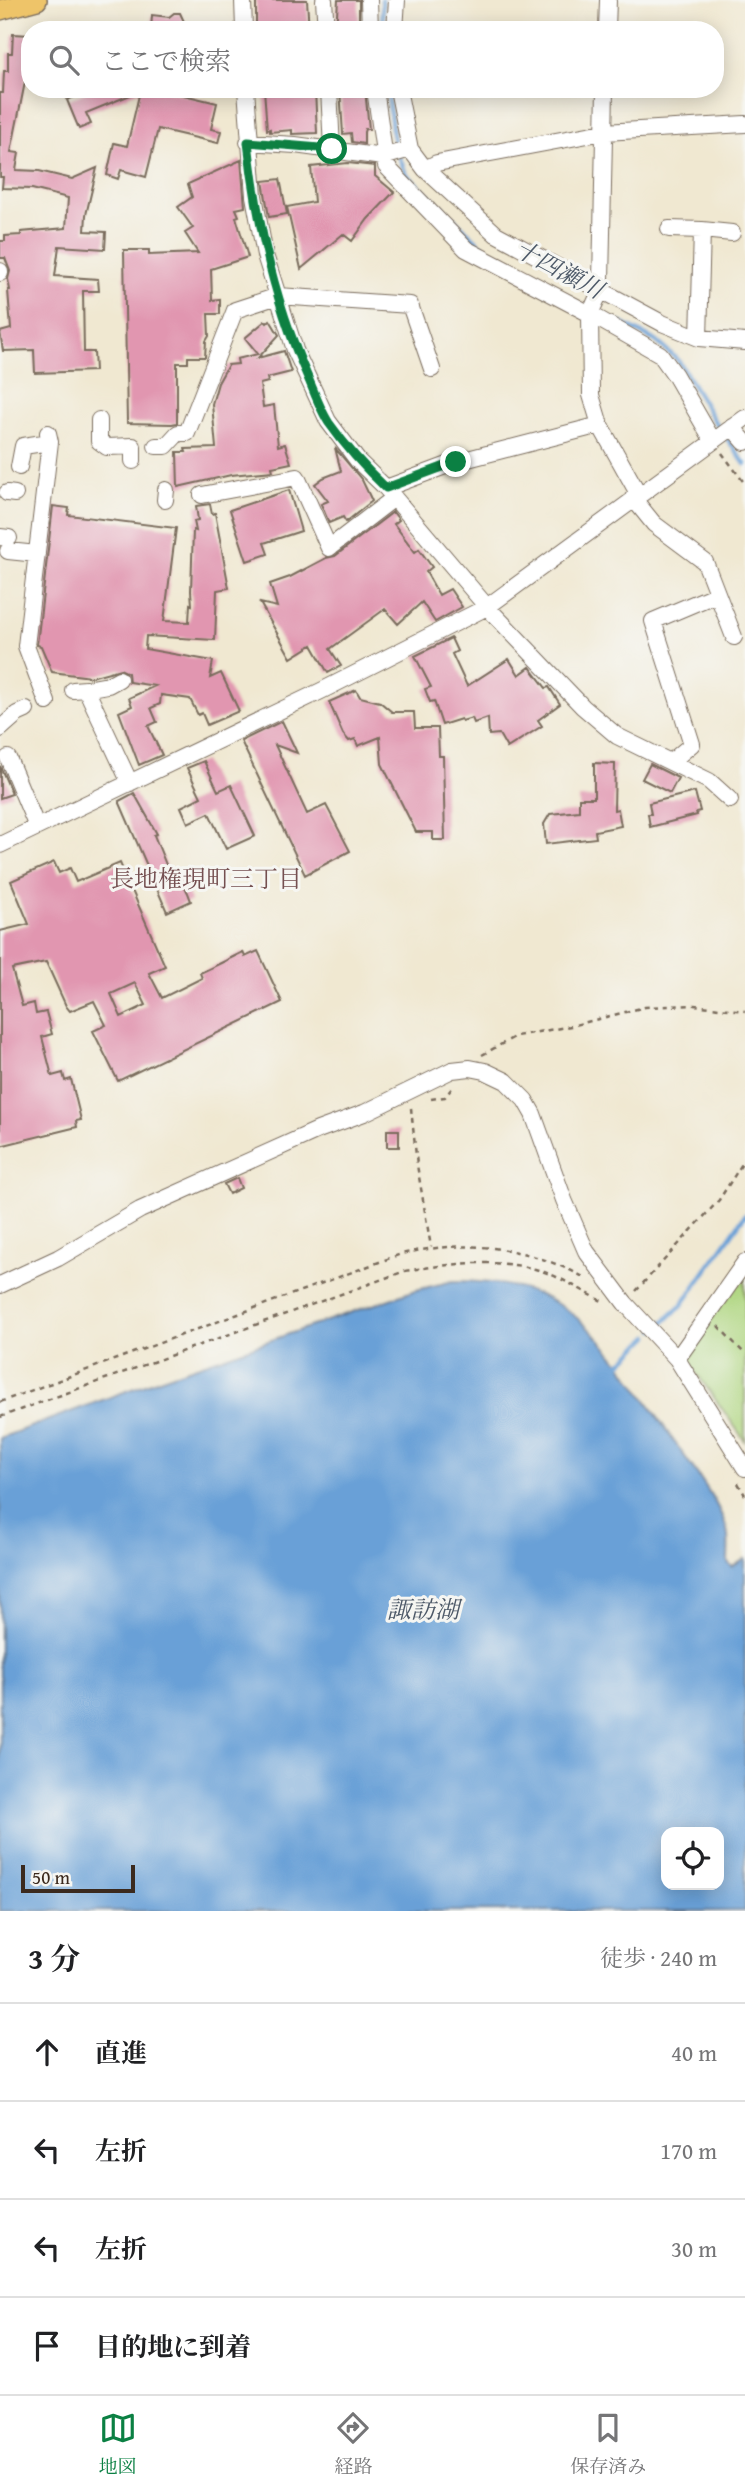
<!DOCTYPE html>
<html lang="ja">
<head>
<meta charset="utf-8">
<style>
	body { margin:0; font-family:"Gentium Book Plus","Noto Serif JP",serif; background:#f2f2f2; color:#202124 }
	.controls { position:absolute; right:21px; bottom:21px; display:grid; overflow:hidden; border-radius:14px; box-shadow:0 4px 18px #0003 }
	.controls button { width:63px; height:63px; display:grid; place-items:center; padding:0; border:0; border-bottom:2px solid #e0e0e0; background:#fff; color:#202124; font:35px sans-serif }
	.scale { position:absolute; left:21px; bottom:18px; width:114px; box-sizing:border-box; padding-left:7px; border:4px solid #3b2a1e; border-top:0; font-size:19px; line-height:24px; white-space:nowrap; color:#3b2a1e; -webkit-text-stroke:5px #f6f6f2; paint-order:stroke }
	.stop { position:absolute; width:21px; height:21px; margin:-16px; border:5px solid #0b8043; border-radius:50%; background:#fff }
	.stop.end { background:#0b8043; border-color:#fff; box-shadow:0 2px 7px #0008 }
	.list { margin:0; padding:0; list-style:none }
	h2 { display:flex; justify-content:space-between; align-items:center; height:91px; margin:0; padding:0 28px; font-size:30px }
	h2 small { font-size:23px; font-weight:400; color:#757577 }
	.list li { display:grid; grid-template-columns:46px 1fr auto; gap:21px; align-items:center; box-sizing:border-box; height:98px; padding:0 28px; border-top:2px solid #e0e0e0 }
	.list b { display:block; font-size:26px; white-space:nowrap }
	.list em { font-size:23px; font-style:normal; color:#757577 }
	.icon { flex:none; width:38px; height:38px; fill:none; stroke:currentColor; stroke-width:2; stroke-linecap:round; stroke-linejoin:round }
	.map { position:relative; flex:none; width:745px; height:1911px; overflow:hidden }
	.search { position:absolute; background:#fff; box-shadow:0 4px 18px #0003; left:21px; right:21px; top:21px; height:77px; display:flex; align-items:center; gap:18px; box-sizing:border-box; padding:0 24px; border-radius:28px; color:#757577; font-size:26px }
	.sheet { height:483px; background:#fff }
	nav { display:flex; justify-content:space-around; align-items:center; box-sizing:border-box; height:98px; border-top:2px solid #e0e0e0; background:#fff; font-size:19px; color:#757577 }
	nav a { display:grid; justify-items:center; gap:4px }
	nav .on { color:#0b8043 }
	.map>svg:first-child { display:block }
	.green { fill:#afd680; stroke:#75804f; stroke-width:2 }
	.water { fill:#69a0d7; stroke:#52657a; stroke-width:2; fill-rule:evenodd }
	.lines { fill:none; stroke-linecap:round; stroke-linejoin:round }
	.stream { stroke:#69a0d7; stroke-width:4.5 }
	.building { fill:#e196b0; fill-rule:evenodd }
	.minor-casing { stroke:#7a6c5d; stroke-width:18 }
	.major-casing { stroke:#7a6c5d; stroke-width:22 }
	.path { stroke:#7a6c5d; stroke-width:2.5; stroke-dasharray:5 5; stroke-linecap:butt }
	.minor { stroke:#fff; stroke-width:16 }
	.major { stroke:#eec469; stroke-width:19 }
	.route { stroke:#0b8043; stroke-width:9 }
	.labels { text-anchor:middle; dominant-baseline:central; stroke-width:6; stroke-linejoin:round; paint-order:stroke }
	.water-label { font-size:24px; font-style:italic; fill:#4d5968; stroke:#f6f6f2 }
	.neighbourhood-label { font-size:24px; fill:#755051; stroke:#f6f6f2 }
</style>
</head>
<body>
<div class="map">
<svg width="745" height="1911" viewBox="0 0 745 1911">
	<rect width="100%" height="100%" fill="#f6f6f2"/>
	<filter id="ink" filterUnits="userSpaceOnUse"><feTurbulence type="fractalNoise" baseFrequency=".0143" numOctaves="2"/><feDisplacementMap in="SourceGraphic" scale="14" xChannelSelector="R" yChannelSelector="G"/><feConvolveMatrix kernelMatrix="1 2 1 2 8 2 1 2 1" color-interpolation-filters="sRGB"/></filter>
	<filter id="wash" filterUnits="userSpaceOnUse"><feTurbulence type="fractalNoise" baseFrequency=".00686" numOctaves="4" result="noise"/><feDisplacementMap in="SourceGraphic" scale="28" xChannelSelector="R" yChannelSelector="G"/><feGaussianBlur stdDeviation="1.57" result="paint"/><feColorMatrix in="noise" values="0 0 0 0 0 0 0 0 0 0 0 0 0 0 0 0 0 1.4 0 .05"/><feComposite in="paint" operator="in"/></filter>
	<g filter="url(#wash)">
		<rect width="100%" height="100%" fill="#f0e8d1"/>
		<!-- green -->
		<path class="green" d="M745,1265V1441L685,1357Z"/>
		<!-- water -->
		<path class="water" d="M453,1281C491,1281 527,1285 561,1306C607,1336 642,1394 673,1440C692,1467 714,1494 726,1526C730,1536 728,1551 728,1563L732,1567L745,1559V1911H0V1438L159,1379L416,1290ZM666,1832H719V1885H666Z"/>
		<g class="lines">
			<!-- stream -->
			<path class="stream" d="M382,0L383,30
				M387,89L394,144L406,174L486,250L499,257
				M621,323L656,341L678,360L713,419L745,464
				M655,1330L682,1305L745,1215
				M620,1371L619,1365L649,1336"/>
		</g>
		<g id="blocks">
			<!-- building -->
			<path class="building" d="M256,0H307L309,30H256Z
				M338,0H359V30H336Z
				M174,13H180L188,30H151L152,15L169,17Z
				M13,34L30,35V78L26,77L11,152L19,153L16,170L39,171L72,179L97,168L86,215L85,231L106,232L105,249L59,246L55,276L98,279L99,291H83L84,352H94L95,371L35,373L34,350L3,351L0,332L11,329L8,290H10L8,279L10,271L5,258H0V241H5V236L21,235V232L66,228L68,198L32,189L2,188L3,177H0V93H3L4,71H8V53H12Z
				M94,89H159L217,103L211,129L221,131L218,143L158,129L146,177L121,170L118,179L107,175L114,143L127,146L140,91L86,113L91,124L79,129L67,100Z
				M264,89H283V93L315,90L317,133L292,134V130L270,132V129L267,130Z
				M340,89H365L369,129H365L364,132V144L352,142L351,133L343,134Z
				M241,160L245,207L236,209L239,216L236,217L248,257L211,269L212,300L220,299V314H208L209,336L206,341L205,357H188V363H177V423L172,424L127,423L124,250H149V255L198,253L185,233L193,228L178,207L192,197L188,184Z
				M348,163L375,166V176L394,192L368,219L352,241L343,234L301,269L287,207L314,202L311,167Z
				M280,179L287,214L269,217L263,181Z
				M270,320L279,335L258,358L284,351L291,372L267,378L268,382L260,384L263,407L274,405L278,446L285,444L291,463L272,467L273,471L231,475L178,487L177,452H186L185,449L216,448L212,404L218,383L228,365L238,364L237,359L258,354L245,338L265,321L267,323Z
				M335,448L362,480L372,501L346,522L343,517L329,523L321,504L328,501L315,484L323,478L341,471Z
				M289,490L301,531L264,543L268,554L247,561L230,510Z
				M210,504L212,514L215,513L229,588L217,590L215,640L146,636L145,649L213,661L210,678L221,673L239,711L207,725L202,713L198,715L190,699L161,695L160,704L151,708L157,722L148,726L162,755L139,765L119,712L132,706L129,698L155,686L129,682L128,673L120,669L91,677L52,672L41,646L37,645L53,506L69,508L68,515L176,528L164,621L189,622L190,604L192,605L191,591L193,530L196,531L194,521L198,520L196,506Z
				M393,512L399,520L394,524L415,552L419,549L432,567L426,572L439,595L450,589L462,607L435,622L422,602L398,624L385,609L330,649L341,666L328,673L312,645L291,658L260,603L277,607L270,584L290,577L326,558L335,556Z
				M451,638L457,651L452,654L467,686L509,659L519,675L530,667L546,688L549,687L560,704L538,720L542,726L507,748L499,734L489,735L488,718L474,723L472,718L462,721L461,719L442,725L434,701L430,702L425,689L431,687L415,656Z
				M356,690L360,697L380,702L392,712H414L415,728H438L439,756H443L445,840H433V832H416L382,764L380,737L358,746L355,739L349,741L343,734L329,702Z
				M282,721L297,753L275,745L307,814L326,805L350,851L305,875L241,741Z
				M204,761L218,791L231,785L255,836L226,849L209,813L188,823L181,807L201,797L187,768Z
				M594,763L615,764L614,810L618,809L621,826L595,831L596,838L546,844L544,824L550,814L579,811V798H594Z
				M650,764L678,778L670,793L642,779Z
				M0,766L12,794L0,798Z
				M695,792L700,811L696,812L697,815L650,827L648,814H651L649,803Z
				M134,793L157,834L154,835L173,882L181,879L188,893L191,901L167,912L119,801Z
				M54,862L59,873L70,868L76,882L120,863L165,966L149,973L162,998L202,978L200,973L223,962L243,952L245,957L258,951L282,1002L118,1081L93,1031L106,1025L94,1001L70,1011L66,1006L46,962L12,969L22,1006L34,1003L36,1014L46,1012L52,1034L42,1037L52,1076L63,1073L65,1081L71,1079L81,1120L76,1121L77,1127L0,1146V931L29,924L11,881ZM135,983L146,1005L121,1017L111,994Z
				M387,1130H399V1147H387Z
				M237,1178L241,1188L229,1194L224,1184Z"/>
		</g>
	</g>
	<g filter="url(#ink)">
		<use href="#blocks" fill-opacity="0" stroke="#7a6c5d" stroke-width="2"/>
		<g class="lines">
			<defs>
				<path id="minor" d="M243,0L244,30
					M324,0L326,30
					M369,0L370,30
					M395,30L397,0
					M607,30L608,0
					M246,89L254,196L265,255L295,350L328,421L358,461L386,488L487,607L583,707L617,736L709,781L730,800
					M329,89L332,149
					M375,89L386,166L466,249L590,314L660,354L675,375L713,441
					M398,89L410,149L425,169L496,234L662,323L699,338L745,342
					M248,142L295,145L383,157L410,149
					M425,169L437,163L604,132L745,124
					M669,229L702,230
					M0,271V273
					M699,338L702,230L732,233
					M99,420V441L107,447L133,446V461
					M600,425L591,395L590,314L599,294L601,281L605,89
					M732,427L745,442
					M156,446H166L178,433H187L235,310L278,296L410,305L432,369
					M19,467L23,446L50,442
					M386,488L456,462L600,425L639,495
					M7,493L15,494
					M202,495L297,477L329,548L394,498
					M633,498L654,524L705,562L734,637
					M165,500L166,490
					M0,537L9,538
					M8,551L37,554
					M86,689L108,685L119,679
					M73,690L86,689L130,783
					M47,702L26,646L50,442L48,433
					M0,729L17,714L26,710
					M8,758L37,827
					M671,762L692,744L653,621L717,594
					M0,845L321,691L487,607L745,418
					M0,1285L58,1258L140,1210L318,1130L364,1113L452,1070L470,1068L485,1071L506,1081L525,1100L533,1114L564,1200L586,1251L625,1303L677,1359L745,1468
					M677,1359L745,1262"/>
				<path id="major" d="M0,10L37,0"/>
			</defs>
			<!-- minor casing -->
			<use href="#minor" class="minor-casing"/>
			<!-- major casing -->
			<use href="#major" class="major-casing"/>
			<!-- path -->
			<path class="path" d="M722,453L745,484
				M482,1055L516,1036L571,1026L645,1007L694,1005L745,1011
				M431,1099L445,1097L452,1088
				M411,1108L417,1165L431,1247
				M636,1291L719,1200L745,1159
				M718,1326L745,1354
				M0,1402L401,1254C467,1239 528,1246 587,1279
				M0,1417L405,1271C449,1264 492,1258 535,1269C560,1276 582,1291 604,1302
				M738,1483L745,1495"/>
			<!-- minor -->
			<use href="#minor" class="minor"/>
			<!-- major -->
			<use href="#major" class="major"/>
		</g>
	</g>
	<g class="lines" filter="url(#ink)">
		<!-- route -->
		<path class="route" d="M332,149L248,142C257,225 275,304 309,380C315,394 321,411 329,423C346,447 365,468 386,488L456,462"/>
	</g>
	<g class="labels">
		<!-- water labels -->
		<g class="water-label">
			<text transform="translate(559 269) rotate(28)">十四瀬川</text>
			<text x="423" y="1609">諏訪湖</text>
		</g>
		<!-- neighbourhood labels -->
		<g class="neighbourhood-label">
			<text x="206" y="878">長地権現町三丁目</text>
		</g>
	</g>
</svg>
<div class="controls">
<button><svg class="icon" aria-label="locate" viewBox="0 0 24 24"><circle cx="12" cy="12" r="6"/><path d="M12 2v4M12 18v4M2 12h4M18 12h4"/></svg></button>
</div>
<div class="scale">50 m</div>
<div class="stop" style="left:332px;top:149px"></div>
<div class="stop end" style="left:456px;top:462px"></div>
<div class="search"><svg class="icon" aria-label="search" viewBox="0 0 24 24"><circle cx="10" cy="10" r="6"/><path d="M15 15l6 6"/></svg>ここで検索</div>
</div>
<section class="sheet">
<h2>3 分<small>徒歩 · 240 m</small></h2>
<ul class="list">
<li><svg class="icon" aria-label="ahead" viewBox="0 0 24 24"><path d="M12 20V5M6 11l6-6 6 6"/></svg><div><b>直進</b></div><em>40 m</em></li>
<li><svg class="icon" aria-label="left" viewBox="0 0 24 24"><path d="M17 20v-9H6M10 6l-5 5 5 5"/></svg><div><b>左折</b></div><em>170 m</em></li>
<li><svg class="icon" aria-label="left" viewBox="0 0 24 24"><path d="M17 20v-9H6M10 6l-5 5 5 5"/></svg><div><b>左折</b></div><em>30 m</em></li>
<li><svg class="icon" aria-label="arrive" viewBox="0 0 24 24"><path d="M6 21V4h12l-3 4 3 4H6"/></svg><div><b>目的地に到着</b></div></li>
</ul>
</section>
<nav>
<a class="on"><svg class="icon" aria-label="map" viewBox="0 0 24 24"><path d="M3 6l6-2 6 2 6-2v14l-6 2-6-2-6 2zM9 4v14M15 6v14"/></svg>地図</a>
<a><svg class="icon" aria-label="directions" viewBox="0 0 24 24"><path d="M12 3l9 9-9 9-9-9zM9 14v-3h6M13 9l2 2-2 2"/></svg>経路</a>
<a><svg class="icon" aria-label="saved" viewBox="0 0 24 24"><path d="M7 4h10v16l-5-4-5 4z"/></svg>保存済み</a>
</nav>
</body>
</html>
